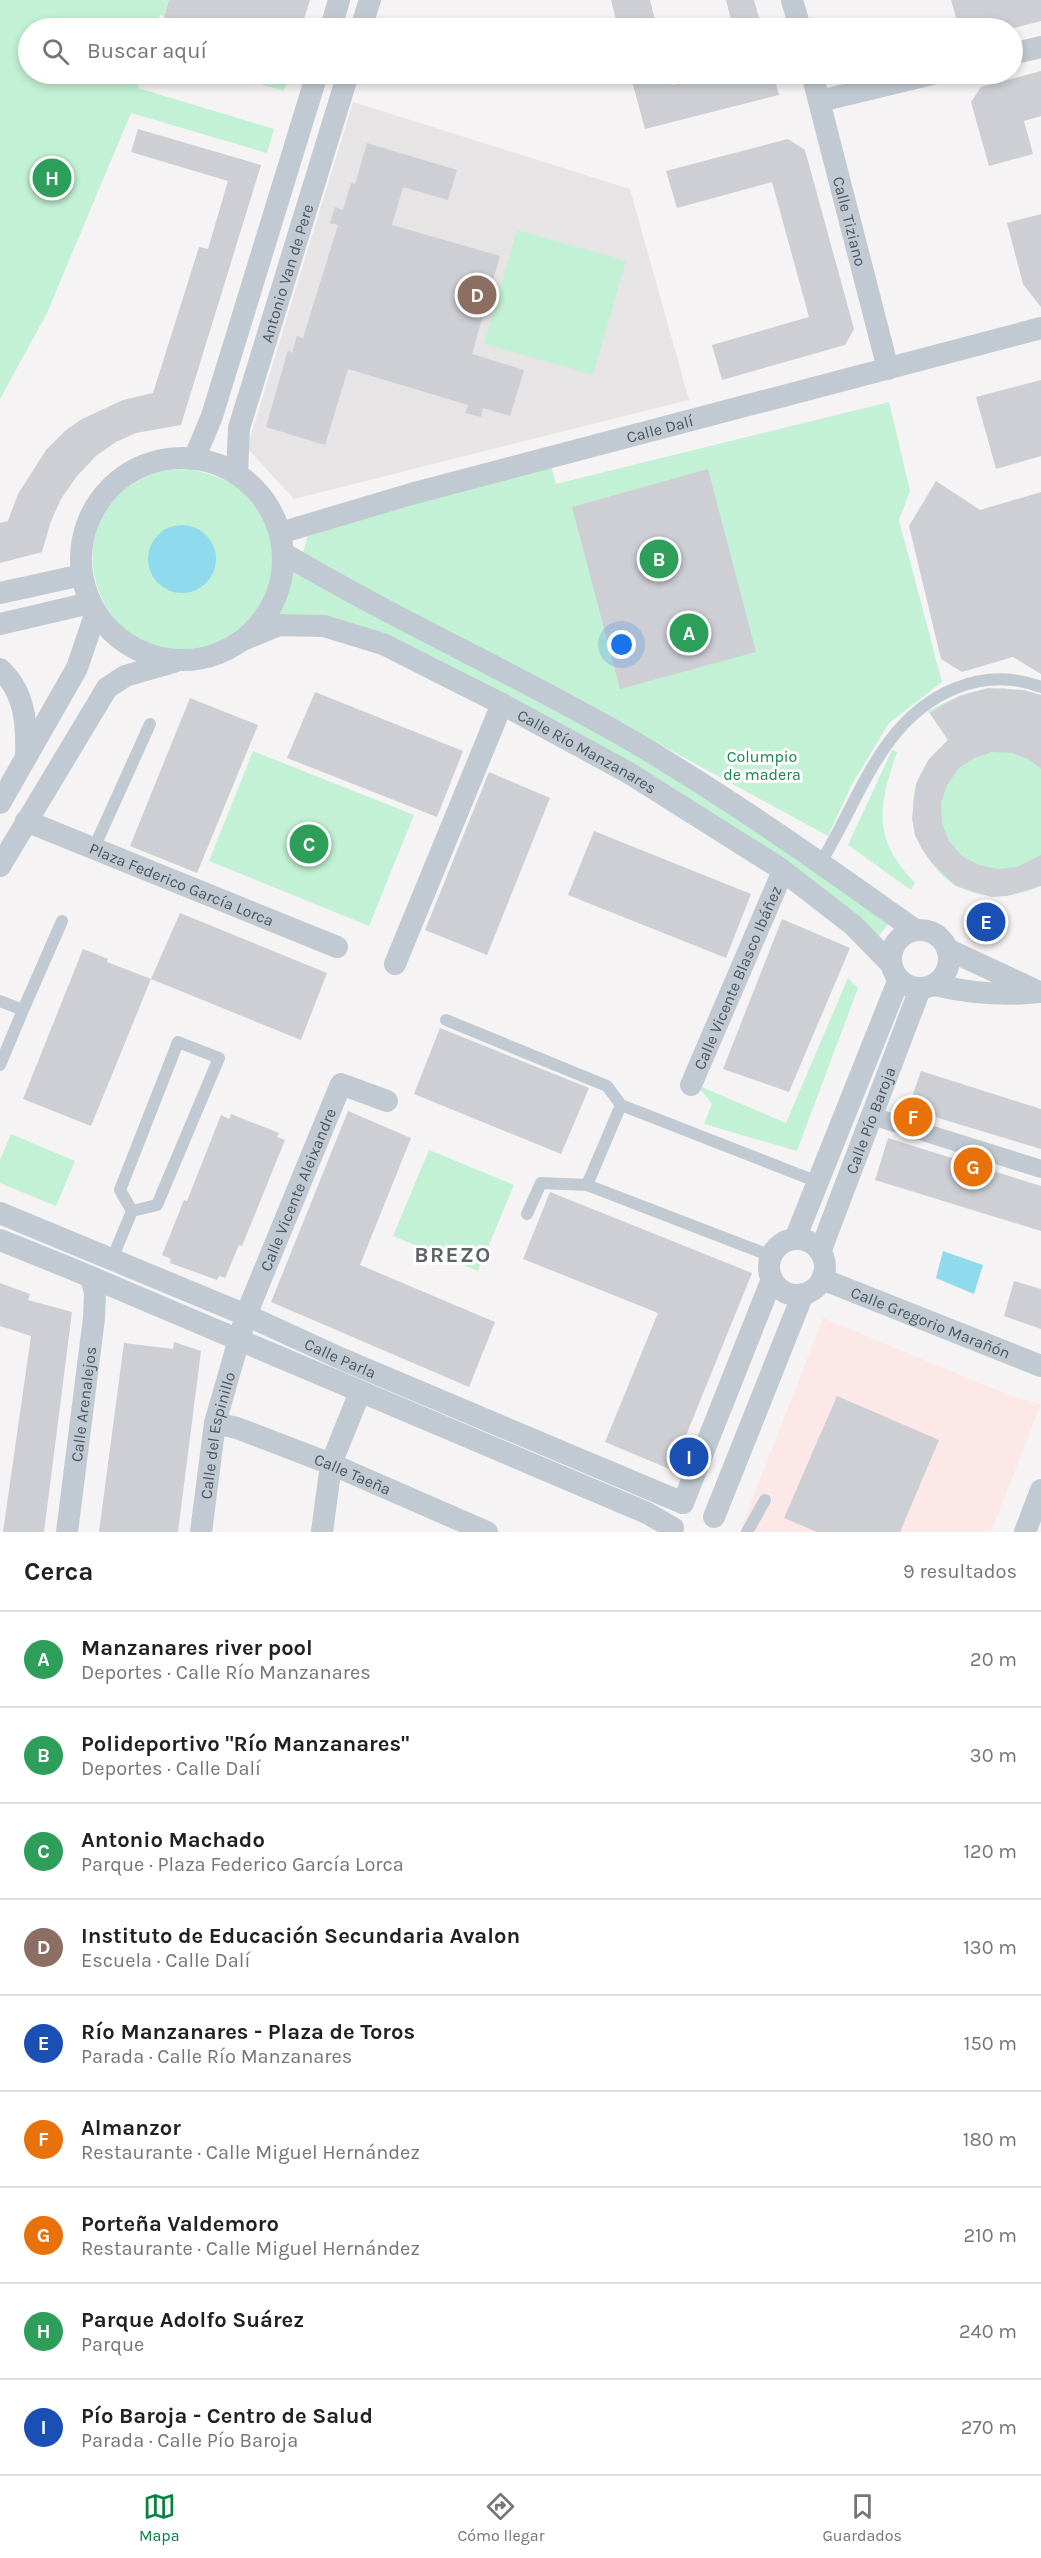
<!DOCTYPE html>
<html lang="es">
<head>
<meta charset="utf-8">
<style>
	body { margin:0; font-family:Karla,sans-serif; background:#f6f6f6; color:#202124 }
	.you { position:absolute; left:622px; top:645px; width:21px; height:21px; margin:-15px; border:4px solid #fff; border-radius:50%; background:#1a73e8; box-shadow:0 0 0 9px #1a73e833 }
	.badge { display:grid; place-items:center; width:39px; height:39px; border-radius:50%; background:#0b8043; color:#fff; font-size:20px; font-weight:700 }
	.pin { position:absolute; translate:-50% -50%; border:3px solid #fff; box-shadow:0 2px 6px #0006 }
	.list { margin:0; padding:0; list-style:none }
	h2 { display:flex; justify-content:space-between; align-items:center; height:78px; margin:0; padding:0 24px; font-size:26px }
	h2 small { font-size:20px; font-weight:400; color:#757577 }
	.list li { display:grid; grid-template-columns:39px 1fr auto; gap:18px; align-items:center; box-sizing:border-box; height:96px; padding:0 24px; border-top:2px solid #e0e0e0 }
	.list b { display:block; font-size:22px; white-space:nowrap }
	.list p { margin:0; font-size:20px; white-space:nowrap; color:#757577 }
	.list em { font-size:20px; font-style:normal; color:#757577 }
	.icon { flex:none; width:33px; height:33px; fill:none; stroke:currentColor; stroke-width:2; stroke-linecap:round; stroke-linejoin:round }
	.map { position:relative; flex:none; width:1041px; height:1532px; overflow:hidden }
	.search { position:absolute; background:#fff; box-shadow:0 3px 9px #0003; left:18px; right:18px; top:18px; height:66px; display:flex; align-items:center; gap:15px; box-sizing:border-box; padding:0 21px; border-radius:33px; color:#757577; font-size:22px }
	.sheet { height:942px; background:#fff }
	nav { display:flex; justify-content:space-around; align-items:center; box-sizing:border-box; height:84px; border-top:2px solid #e0e0e0; background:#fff; font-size:16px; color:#757577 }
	nav a { display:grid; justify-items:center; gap:3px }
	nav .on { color:#0b8043 }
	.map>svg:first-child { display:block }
	.education { fill:#e6e4e5 }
	.medical { fill:#fce8e6 }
	.green { fill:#c3f1d5; fill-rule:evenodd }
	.water { fill:#90daee }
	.building { fill:#cdcfd5 }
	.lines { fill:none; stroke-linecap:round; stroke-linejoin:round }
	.service { stroke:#c1cad2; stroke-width:12 }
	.pedestrian { stroke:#c1cad2; stroke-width:18 }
	.minor { stroke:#c1cad2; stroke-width:22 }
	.labels { text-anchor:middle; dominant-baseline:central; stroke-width:6; stroke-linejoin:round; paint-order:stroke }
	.street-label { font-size:16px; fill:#4a5661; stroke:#fff }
	.park-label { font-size:16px; fill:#17864f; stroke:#fff }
	.district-label { font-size:22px; font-weight:bold; letter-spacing:1.5px; fill:#5f6368; stroke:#fff }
</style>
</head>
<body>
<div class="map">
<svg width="1041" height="1532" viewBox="0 0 1041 1532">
	<rect width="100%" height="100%" fill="#f5f3f3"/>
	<!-- education -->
	<path class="education" d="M353,102L630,189L689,400L294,499L247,448Z"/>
	<!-- medical -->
	<path class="medical" d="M823,1318L972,1380L1015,1397L1041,1404L991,1532H755L742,1526Z"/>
	<!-- green -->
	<path class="green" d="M0,0H169L164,16L160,15L156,27L158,28H28V74H142L138,88L274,129L267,153L131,113L47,313L0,399Z
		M225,74H290L284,91Z
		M517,230L626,261L593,375L484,344Z
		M889,402L910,491L899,520L942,682L889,723L851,786L828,836L615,720L302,557L309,531L550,461L556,484Z
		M189,469C209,474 227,478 243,492C280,523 281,578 253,615C241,631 224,641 205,646C96,676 41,511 158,472C167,469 179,470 189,469ZM191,526C213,536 221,556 210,578Z
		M292,566L620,738L892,919L878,937L489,693L278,619Z
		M1004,688L1033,693L1041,696V885C1005,905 952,898 930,860C926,854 924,846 921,839C913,820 910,805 916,785C921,767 935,753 948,740L928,711C954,697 974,689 1004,688Z
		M892,750L897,752C878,808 872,838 915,883L911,890L848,845Z
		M253,751L414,815L369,926L209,861Z
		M848,978L858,988L797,1151L704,1124L712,1104L697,1085L786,1123Z
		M11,1134L75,1161L56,1206L0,1183V1160Z
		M429,1150L514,1185L478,1271L393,1236Z"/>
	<!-- water -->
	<path class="water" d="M148 559a34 34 0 1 1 68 0a34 34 0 1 1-68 0Z
		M943,1251L983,1265L974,1294L936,1278Z"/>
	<!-- building -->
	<path class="building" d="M169,0H310L301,28H187L163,21Z
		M611,0H650L657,28H618Z
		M726,0H754L762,28H733Z
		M951,0H1041V21L1014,28H959Z
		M1041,71V116L1024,121L1033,154L989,166L971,102L981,87Z
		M630,74H669L672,85L714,74H773L779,95L645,129Z
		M138,129L261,165L181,425L136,433L116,442L96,456L77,476L61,499L51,521L42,552L0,563V523L8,521L18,494L46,450L66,430L82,419L123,400L153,393L199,247L208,249L228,181L131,152Z
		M788,139L805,150L854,329L845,345L722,380L712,345L809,317L772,182L677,208L666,171Z
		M367,143L457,170L448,200L403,187L392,225L500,256L472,354L524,370L510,416L483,408L481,417L465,413L468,405L348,369L325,445L266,427L288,350L292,353L297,336L303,338L338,225L330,223L335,207L343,210L351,183L355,184Z
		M1041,214V307L1023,284L1007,223Z
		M1041,380V456L996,469L976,397Z
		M708,469L756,652L620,689L572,507Z
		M936,481L980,510L1041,492V674L1013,657L962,672L941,659L909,526Z
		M988,688L1024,690L1041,695V769L1030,760L1012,753L992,752L974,758L958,769L947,785L941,803L942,823L949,841L962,856L979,865L998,869L1017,867L1041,855V886L1007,896L991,897L956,886L931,862L922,849L915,835L912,818L916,784L929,759L948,740L930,713L959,696Z
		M315,692L463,751L437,817L287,758Z
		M190,698L258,725L197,873L130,846Z
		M489,772L550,798L487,955L425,930Z
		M594,831L751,894L726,958L568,895Z
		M180,913L327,973L301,1040L151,979Z
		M782,919L850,948L789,1092L723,1069Z
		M83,949L108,959L107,962L151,979L91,1126L23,1099Z
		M440,1028L589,1088L561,1154L414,1094Z
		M921,1071L1041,1109V1149L908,1109Z
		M348,1111L411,1138L360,1265L495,1322L469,1387L271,1302Z
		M231,1114L279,1133L277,1137L285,1140L242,1246L239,1245L225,1278L219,1276L217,1280L170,1263L171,1259L162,1255L184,1200L187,1201L221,1115L229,1119Z
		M888,1138L1041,1186V1231L875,1180Z
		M550,1192L752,1273L672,1470L605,1442L658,1313L523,1259Z
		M1014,1281L1041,1289V1329L1004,1316Z
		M0,1283L30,1294L28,1300L72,1312L44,1532H3L31,1336L0,1326Z
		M174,1342L201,1351L178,1532H99L124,1343L173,1349Z
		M837,1396L939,1440L900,1532H817L784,1518Z"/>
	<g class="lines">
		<!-- service -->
		<path class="service" d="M94,848L150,724
			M821,862C860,799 881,718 956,688C984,677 1012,676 1041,687
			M0,1001L23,1010L62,921
			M446,1020L607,1086L621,1105L818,1182
			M0,1065L23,1010
			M587,1185L621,1105
			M527,1214L541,1183L587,1185L771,1256
			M112,1259L132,1211L157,1205L219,1058L178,1042L120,1190L132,1211
			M747,1532L765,1500"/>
		<!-- pedestrian -->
		<path class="pedestrian" d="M872,1116L1041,1169"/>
		<!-- minor -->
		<g class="minor">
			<path d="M792,0L800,28"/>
			<path d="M331,28L339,0"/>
			<path d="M361,28L370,0"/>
			<path d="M1012,54L1041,47"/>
			<path id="s1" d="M812,74L888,369"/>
			<path d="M820,101L932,74"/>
			<circle cx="182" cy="559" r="101"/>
			<path d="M194,459L212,416L317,74"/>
			<path id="s2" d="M237,474L239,428L348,74"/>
			<path id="s3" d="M280,533L411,494L1041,328"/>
			<path d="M283,553C399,622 523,677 639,745C735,802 825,866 915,930"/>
			<path d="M0,593L82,575"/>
			<path d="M0,624L90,603"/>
			<path id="s4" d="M245,639L279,625L324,626L383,644L502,704L629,773L778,867L853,925L891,964"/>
			<path d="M0,669C25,692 27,723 26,755"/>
			<path d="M0,803L77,668L96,612"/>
			<path id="s5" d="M26,821L337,947"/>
			<path d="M0,866L107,688L125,676L174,662"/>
			<circle cx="920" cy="959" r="29"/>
			<path d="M949,950L1037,991"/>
			<path d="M395,964L502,704"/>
			<path d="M935,985C969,993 1004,996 1039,992"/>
			<path id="s6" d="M691,1085L783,871"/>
			<path id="s7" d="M0,1213L246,1315L342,1359L683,1503"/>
			<path d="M795,1239L899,979"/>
			<circle cx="797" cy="1267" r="28"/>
			<path d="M0,1240L72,1269L647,1513L673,1528"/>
			<path id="s8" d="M820,1252L920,989"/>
			<path id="s9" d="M822,1279L1041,1366"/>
			<path id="s10" d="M215,1423L237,1428L331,1464L487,1532"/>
			<path d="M683,1503L772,1279"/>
			<path d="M714,1517L803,1294"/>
			<path id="s11" d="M67,1532L94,1318L95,1293L91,1277"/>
			<path id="s12" d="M201,1532L215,1423L246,1315L341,1084L387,1101"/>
			<path d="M322,1532L331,1464L360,1392"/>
			<path d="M1025,1532L1041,1490"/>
		</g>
	</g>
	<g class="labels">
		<!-- street labels -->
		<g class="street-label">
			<text stroke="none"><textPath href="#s1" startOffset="152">Calle Tiziano</textPath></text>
			<text stroke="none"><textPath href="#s2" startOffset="208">Antonio Van de Pere</textPath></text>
			<text stroke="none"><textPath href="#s3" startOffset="394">Calle Dalí</textPath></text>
			<text stroke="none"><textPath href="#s4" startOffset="374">Calle Río Manzanares</textPath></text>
			<text stroke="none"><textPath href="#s5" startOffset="168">Plaza Federico García Lorca</textPath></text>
			<text stroke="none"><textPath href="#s6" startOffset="117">Calle Vicente Blasco Ibáñez</textPath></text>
			<text stroke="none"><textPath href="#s8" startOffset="141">Calle Pío Baroja</textPath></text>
			<text stroke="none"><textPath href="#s12" startOffset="358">Calle Vicente Aleixandre</textPath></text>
			<text stroke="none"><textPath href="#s9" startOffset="117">Calle Gregorio Marañón</textPath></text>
			<text stroke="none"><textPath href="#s7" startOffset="370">Calle Parla</textPath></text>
			<text stroke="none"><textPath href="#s11" startOffset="129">Calle Arenalejos</textPath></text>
			<text stroke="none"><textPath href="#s12" startOffset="98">Calle del Espinillo</textPath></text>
			<text stroke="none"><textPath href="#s10" startOffset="147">Calle Taeña</textPath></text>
		</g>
		<!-- park labels -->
		<g class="park-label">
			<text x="762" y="756">Columpio<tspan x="762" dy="18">de madera</tspan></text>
		</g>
		<!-- district labels -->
		<g class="district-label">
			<text x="453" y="1255">BREZO</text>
		</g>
	</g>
</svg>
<div class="you"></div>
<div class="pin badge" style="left:689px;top:633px;background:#2e9e5b">A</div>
<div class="pin badge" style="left:659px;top:559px;background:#2e9e5b">B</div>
<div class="pin badge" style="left:309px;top:844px;background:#2e9e5b">C</div>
<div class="pin badge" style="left:477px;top:295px;background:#8d6e63">D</div>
<div class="pin badge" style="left:986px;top:922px;background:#1a4fb4">E</div>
<div class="pin badge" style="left:913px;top:1117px;background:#e8710a">F</div>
<div class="pin badge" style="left:973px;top:1167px;background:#e8710a">G</div>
<div class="pin badge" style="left:52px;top:178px;background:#2e9e5b">H</div>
<div class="pin badge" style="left:689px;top:1457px;background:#1a4fb4">I</div>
<div class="search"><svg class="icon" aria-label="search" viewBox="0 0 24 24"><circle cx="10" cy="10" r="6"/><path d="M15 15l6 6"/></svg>Buscar aquí</div>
</div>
<section class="sheet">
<h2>Cerca<small>9 resultados</small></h2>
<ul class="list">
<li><span class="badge" style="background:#2e9e5b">A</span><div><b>Manzanares river pool</b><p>Deportes · Calle Río Manzanares</p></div><em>20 m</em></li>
<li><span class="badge" style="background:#2e9e5b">B</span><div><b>Polideportivo &quot;Río Manzanares&quot;</b><p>Deportes · Calle Dalí</p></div><em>30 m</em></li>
<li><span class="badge" style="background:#2e9e5b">C</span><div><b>Antonio Machado</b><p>Parque · Plaza Federico García Lorca</p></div><em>120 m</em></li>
<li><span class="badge" style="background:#8d6e63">D</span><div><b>Instituto de Educación Secundaria Avalon</b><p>Escuela · Calle Dalí</p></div><em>130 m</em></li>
<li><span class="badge" style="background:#1a4fb4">E</span><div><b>Río Manzanares - Plaza de Toros</b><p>Parada · Calle Río Manzanares</p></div><em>150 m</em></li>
<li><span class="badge" style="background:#e8710a">F</span><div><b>Almanzor</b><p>Restaurante · Calle Miguel Hernández</p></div><em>180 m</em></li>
<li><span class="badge" style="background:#e8710a">G</span><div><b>Porteña Valdemoro</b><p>Restaurante · Calle Miguel Hernández</p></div><em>210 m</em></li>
<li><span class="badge" style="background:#2e9e5b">H</span><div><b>Parque Adolfo Suárez</b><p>Parque</p></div><em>240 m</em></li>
<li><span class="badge" style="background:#1a4fb4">I</span><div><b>Pío Baroja - Centro de Salud</b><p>Parada · Calle Pío Baroja</p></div><em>270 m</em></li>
</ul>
</section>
<nav>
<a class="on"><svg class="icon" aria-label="map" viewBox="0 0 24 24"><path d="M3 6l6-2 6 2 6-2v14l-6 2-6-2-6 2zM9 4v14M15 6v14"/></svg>Mapa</a>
<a><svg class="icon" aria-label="directions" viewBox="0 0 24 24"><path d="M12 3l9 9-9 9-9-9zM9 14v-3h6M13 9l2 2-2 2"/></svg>Cómo llegar</a>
<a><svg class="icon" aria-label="saved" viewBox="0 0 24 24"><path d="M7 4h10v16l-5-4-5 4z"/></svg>Guardados</a>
</nav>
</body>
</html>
